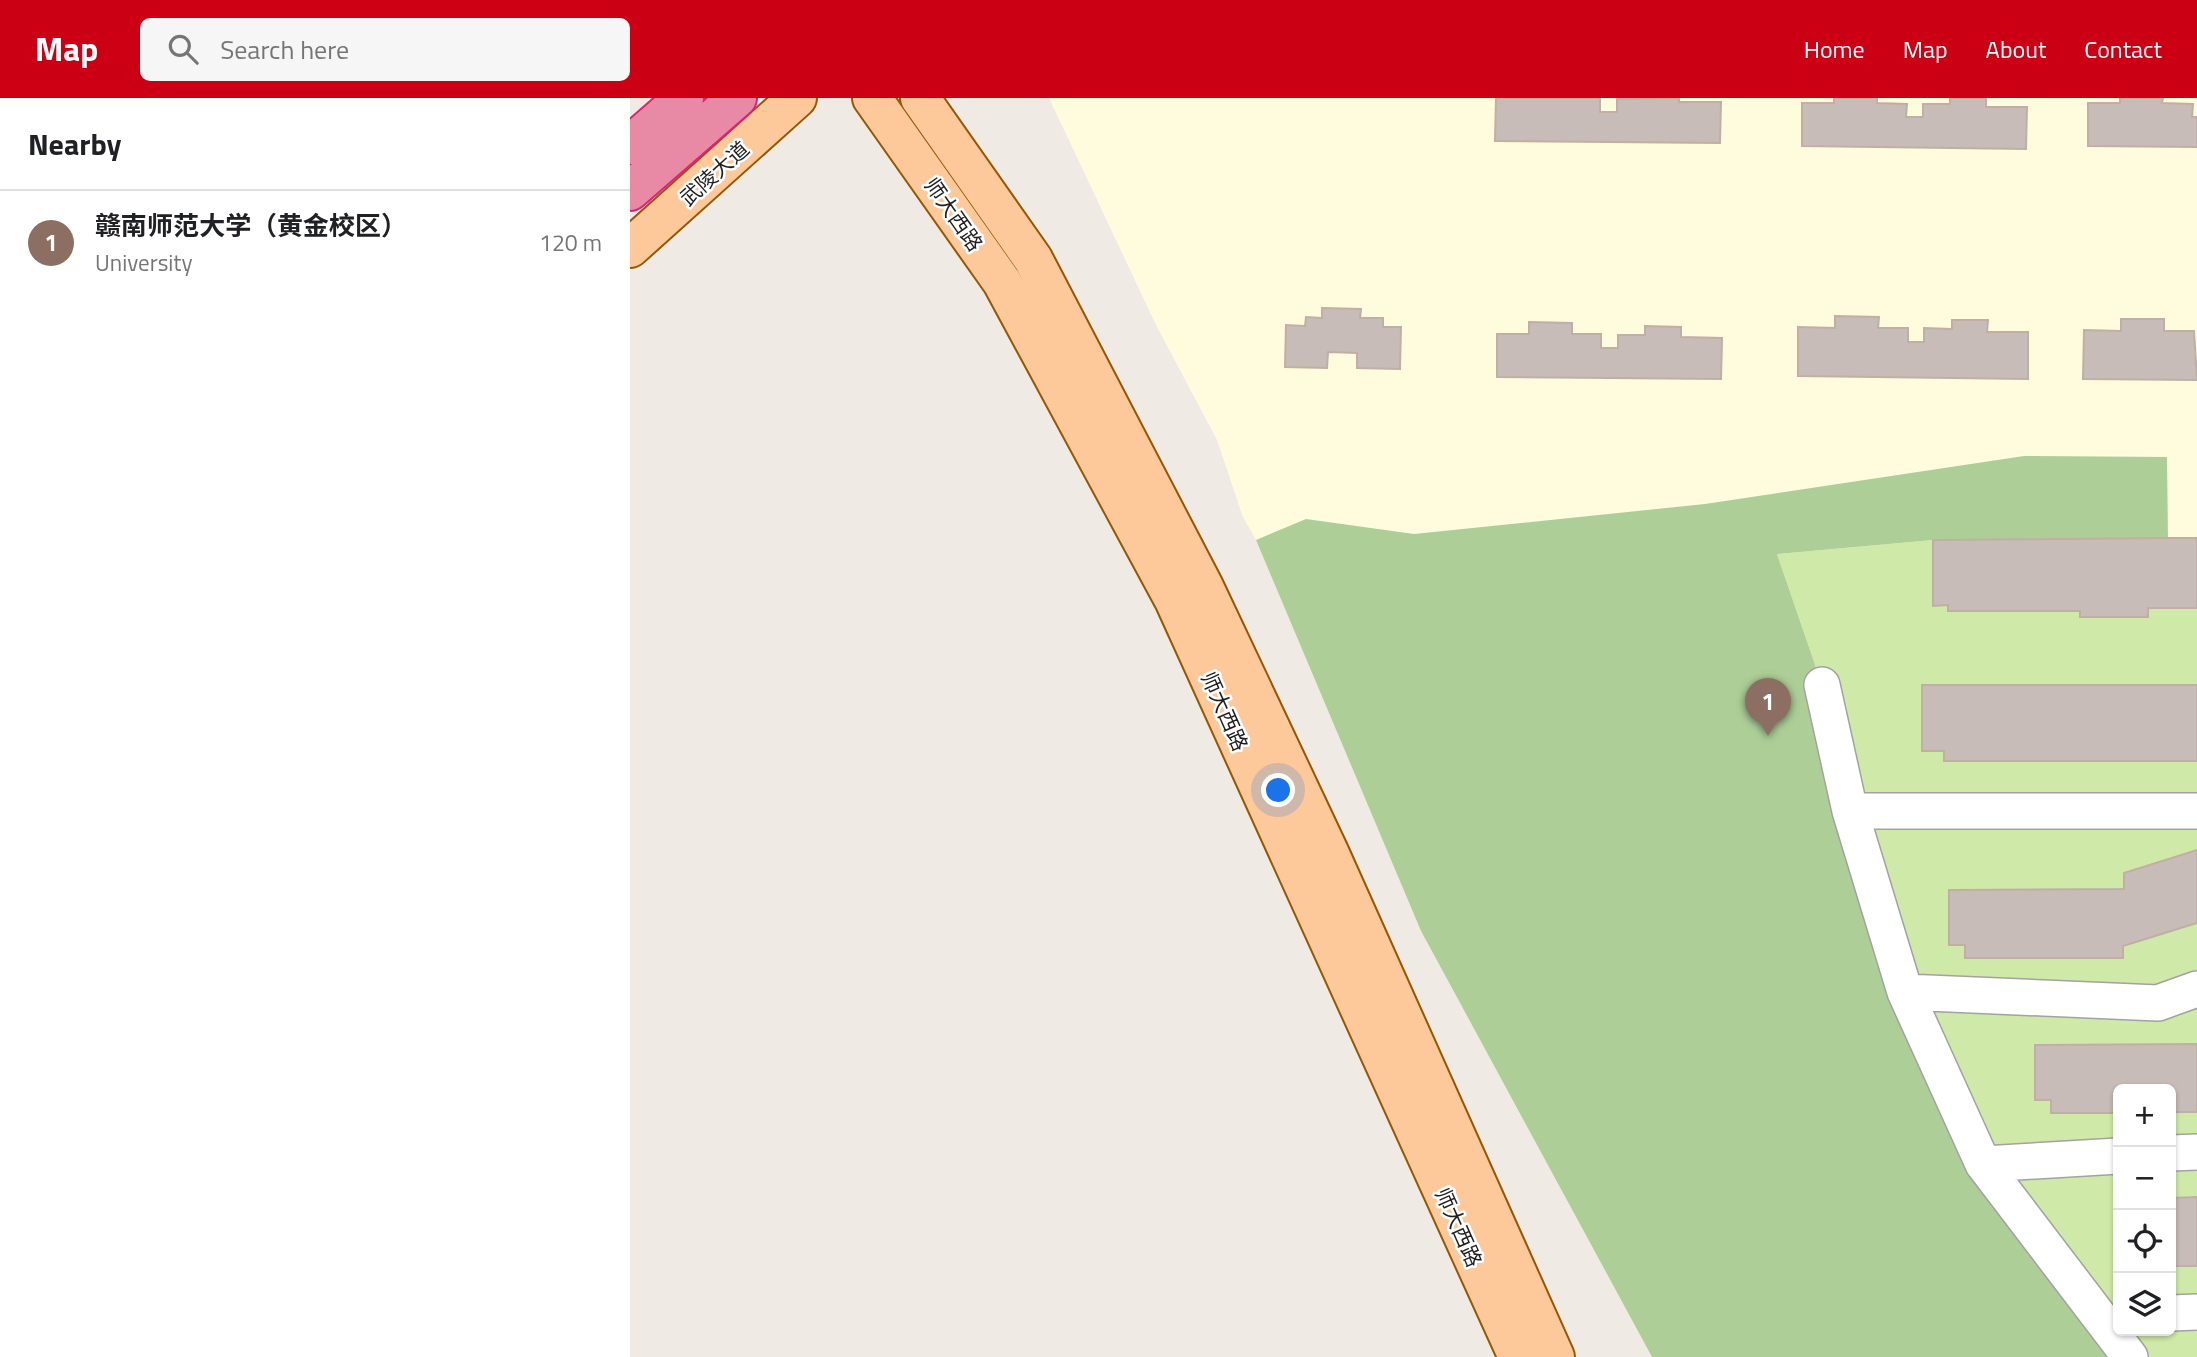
<!DOCTYPE html>
<html lang="en">
<head>
<meta charset="utf-8">
<style>
	body { margin:0; font-family:"Titillium Web","Noto Sans SC",sans-serif; background:#f6f6f6; color:#202124 }
	.controls { position:absolute; right:21px; bottom:21px; display:grid; overflow:hidden; border-radius:10px; box-shadow:0 2px 5px #0004 }
	.controls button { width:63px; height:63px; display:grid; place-items:center; padding:0; border:0; border-bottom:2px solid #e0e0e0; background:#fff; color:#202124; font:35px sans-serif }
	.you { position:absolute; left:649px; top:693px; width:24px; height:24px; margin:-18px; border:5px solid #fff; border-radius:50%; background:#1a73e8; box-shadow:0 0 0 10px #1a73e833 }
	.badge { display:grid; place-items:center; width:46px; height:46px; border-radius:50%; background:#cb0015; color:#fff; font-size:23px; font-weight:700 }
	.pin { position:absolute; translate:-50% -58px; filter:drop-shadow(0 2px 4px #0008) }
	.pin::after { content:''; position:absolute; top:37px; width:24px; height:21px; background:inherit; clip-path:polygon(0 0,100% 0,50% 100%) }
	.list { margin:0; padding:0; list-style:none }
	h2 { display:flex; justify-content:space-between; align-items:center; height:91px; margin:0; padding:0 28px; font-size:30px }
	h2 small { font-size:23px; font-weight:400; color:#757577 }
	.list li { display:grid; grid-template-columns:46px 1fr auto; gap:21px; align-items:center; box-sizing:border-box; height:105px; padding:0 28px; border-top:2px solid #e0e0e0 }
	.list b { display:block; font-size:26px; white-space:nowrap }
	.list p { margin:0; font-size:23px; white-space:nowrap; color:#757577 }
	.list em { font-size:23px; font-style:normal; color:#757577 }
	.icon { flex:none; width:38px; height:38px; fill:none; stroke:currentColor; stroke-width:2; stroke-linecap:round; stroke-linejoin:round }
	.map { position:relative; flex:none; width:1567px; height:1259px; overflow:hidden }
	header { display:flex; align-items:center; gap:42px; box-sizing:border-box; height:98px; padding:0 35px; background:#cb0015; color:#fff }
	header strong { font-size:33px }
	nav { display:flex; gap:38px; margin-inline-start:auto; font-size:24px }
	.search { width:490px; height:63px; background:#f6f6f6; display:flex; align-items:center; gap:18px; box-sizing:border-box; padding:0 24px; border-radius:10px; color:#757577; font-size:26px }
	main { display:flex }
	aside { flex:1; background:#fff }
	.map>svg:first-child { display:block }
	.education { fill:#fffbdc; fill-rule:evenodd }
	.grass { fill:#cfeaa8 }
	.forest { fill:#adcf97 }
	.building { fill:#c7bcb7; stroke:#c1afa5; stroke-width:2 }
	.lines { fill:none; stroke-linecap:round; stroke-linejoin:round }
	.minor-casing { stroke:#a2a2a2; stroke-width:38 }
	.major-casing { stroke:#975600; stroke-width:42 }
	.highway-casing { stroke:#dd2174; stroke-width:42 }
	.minor { stroke:#fff; stroke-width:35 }
	.major { stroke:#fdc89a; stroke-width:38 }
	.highway { stroke:#e889a5; stroke-width:38 }
	.labels { text-anchor:middle; dominant-baseline:central; stroke-width:5; stroke-linejoin:round; paint-order:stroke }
	.street-label { font-size:21px; fill:#1e1e1e; stroke:#fff }
</style>
</head>
<body>
<header>
<strong>Map</strong>
<div class="search"><svg class="icon" aria-label="search" viewBox="0 0 24 24"><circle cx="10" cy="10" r="6"/><path d="M15 15l6 6"/></svg>Search here</div>
<nav><a>Home</a><a>Map</a><a>About</a><a>Contact</a></nav>
</header>
<main>
<aside>
<h2>Nearby<small></small></h2>
<ul class="list">
<li><span class="badge" style="background:#8d6e63">1</span><div><b>赣南师范大学（黄金校区）</b><p>University</p></div><em>120 m</em></li>
</ul>
</aside>
<div class="map">
<svg width="1567" height="1259" viewBox="0 0 1567 1259">
	<rect width="100%" height="100%" fill="#efeae3"/>
	<!-- education -->
	<path class="education" d="M419,0H1567V1259H1022L791,833L626,442L613,419L587,342L526,227ZM1488,991H1541V1233H1488Z"/>
	<!-- grass -->
	<path class="grass" d="M1303,442V507H1318L1319,513H1450L1518,519V510H1567V587H1292V652L1314,653L1315,663H1567V752L1494,775V791L1319,792V847H1335L1336,860H1492L1493,848L1567,825V946L1405,947V1001L1421,1002L1422,1015H1488V1233H1541V1168H1567V1259H1500L1445,1188L1275,894L1192,587L1147,456Z
		M1541,1014H1567V1099L1541,1100Z"/>
	<!-- forest -->
	<path class="forest" d="M1394,358L1537,359L1538,440L1303,442L1147,456L1192,587L1220,713L1353,1066L1500,1259H1022L791,833L626,442L676,421L784,436L1075,406Z"/>
	<!-- building -->
	<path class="building" d="M866,0H970V14H987V1L1049,0V4H1091L1090,45L865,43Z
		M1204,0H1247V5L1277,6L1276,19H1293V6H1320V0H1356V9H1397L1396,51L1172,48V5H1204Z
		M1490,0H1533L1532,5L1563,6L1562,19H1567V49L1458,48V5H1490Z
		M692,210L731,211L730,220H753V229H771L770,271L727,270V255L698,254L697,270L655,269L656,227L675,228L676,219L692,220Z
		M1205,218L1249,219L1248,230H1278V244H1294V230L1322,231V222H1358L1357,234H1398V281L1168,278V229L1205,230Z
		M1491,221H1534V233H1564L1567,282L1453,281L1454,232L1491,233Z
		M899,224L942,225V236H971V250H988V237H1015V228L1051,229V239L1092,240L1091,281L867,279V236H899Z
		M1538,440H1567V510H1518V519H1450V513H1318V507L1303,508V442Z
		M1292,587H1567V663H1314V653H1292Z
		M1567,752V825L1493,848V860H1335V847H1319V792L1494,791V775Z
		M1567,946V1014H1541V991H1488V1015H1421V1002H1405V947Z
		M1567,1099V1168H1541V1100Z"/>
	<g class="lines">
		<defs>
			<path id="minor" d="M1192,587L1220,713L1275,894L1353,1066L1500,1259
				M1220,713H1567
				M1275,894L1528,905L1567,891
				M1541,1055L1567,1054
				M1353,1066L1488,1058
				M1541,1215L1567,1214"/>
			<path id="major" d="M242,0L372,184L544,502L888,1259
				M290,0L403,161L574,489L699,754L925,1259
				M0,150L167,0"/>
			<path id="highway" d="M0,47L54,0
				M0,93L107,0"/>
		</defs>
		<!-- minor casing -->
		<use href="#minor" class="minor-casing"/>
		<!-- major casing -->
		<use href="#major" class="major-casing"/>
		<!-- highway casing -->
		<use href="#highway" class="highway-casing"/>
		<!-- minor -->
		<use href="#minor" class="minor"/>
		<!-- major -->
		<use href="#major" class="major"/>
		<!-- highway -->
		<use href="#highway" class="highway"/>
	</g>
	<g class="labels">
		<!-- street labels -->
		<g class="street-label">
			<text transform="translate(84 75) rotate(-42)">武陵大道</text>
			<text transform="translate(324 116) rotate(55)">师大西路</text>
			<text transform="translate(595 613) rotate(66)">师大西路</text>
			<text transform="translate(829 1129) rotate(66)">师大西路</text>
		</g>
	</g>
</svg>
<div class="controls">
<button>+</button>
<button>−</button>
<button><svg class="icon" aria-label="locate" viewBox="0 0 24 24"><circle cx="12" cy="12" r="6"/><path d="M12 2v4M12 18v4M2 12h4M18 12h4"/></svg></button>
<button><svg class="icon" aria-label="layers" viewBox="0 0 24 24"><path d="M12 4l9 5-9 5-9-5zM3 14l9 5 9-5"/></svg></button>
</div>
<div class="you"></div>
<div class="pin badge" style="left:1138px;top:638px;background:#8d6e63">1</div>
</div>
</main>
</body>
</html>
